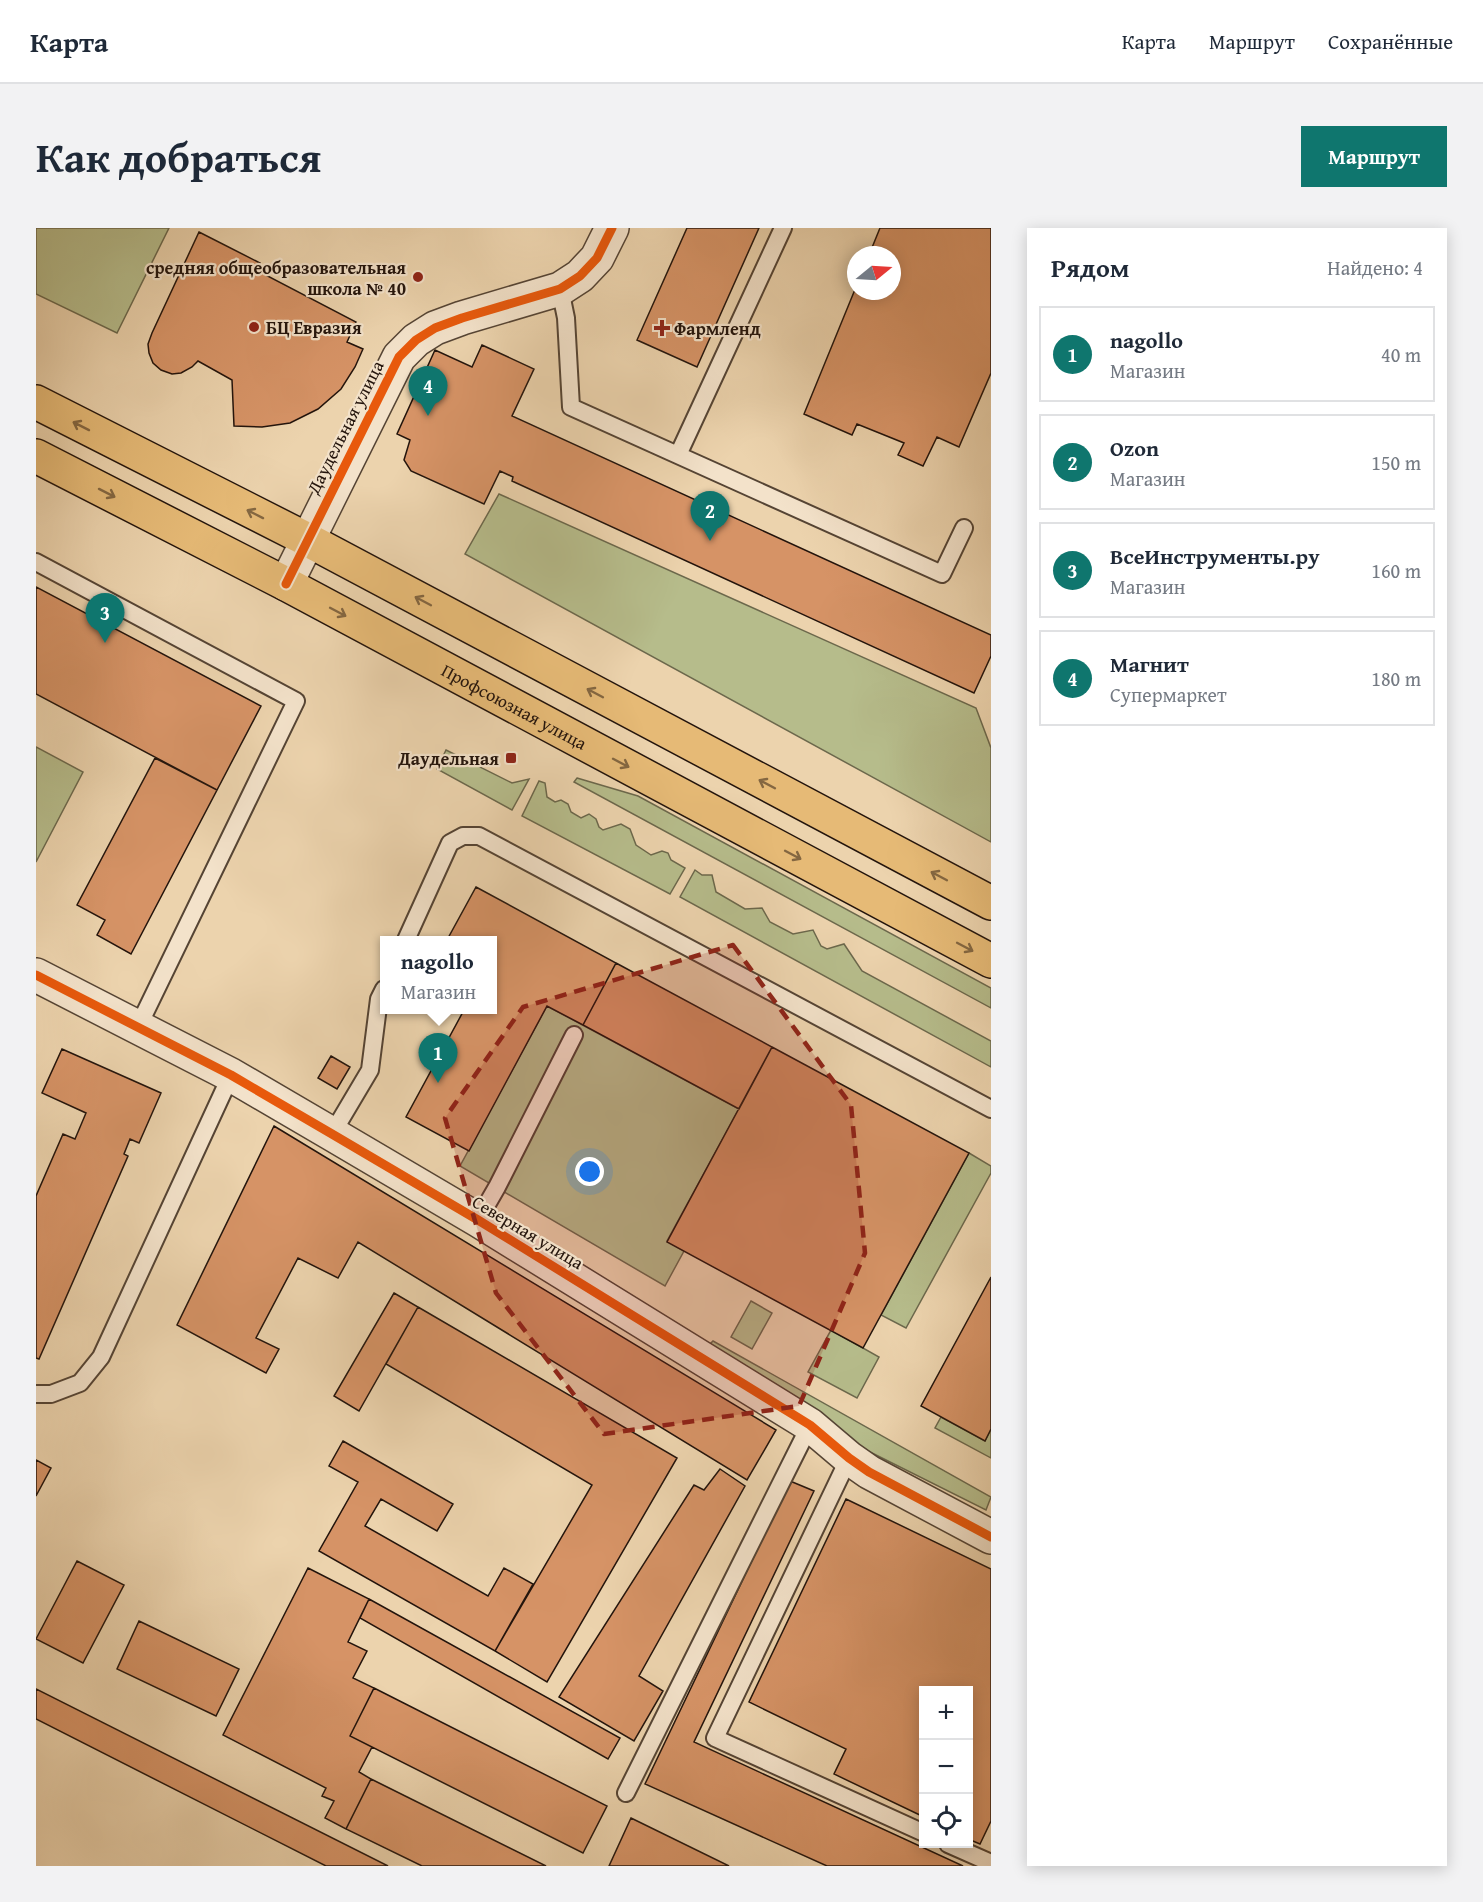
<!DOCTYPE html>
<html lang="ru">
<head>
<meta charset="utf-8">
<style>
	body { margin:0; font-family:"Gentium Book Plus",serif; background:#f2f2f3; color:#1f2937 }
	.controls { position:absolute; right:18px; bottom:18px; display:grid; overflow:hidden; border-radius:0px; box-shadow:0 3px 15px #0003 }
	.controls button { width:54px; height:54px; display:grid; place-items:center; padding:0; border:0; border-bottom:2px solid #e0e1e3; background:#fff; color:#1f2937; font:30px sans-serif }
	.compass { position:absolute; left:811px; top:18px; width:54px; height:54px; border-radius:50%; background:#fff; box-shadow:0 3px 15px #0003; rotate:72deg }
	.you { position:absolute; left:554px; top:944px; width:21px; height:21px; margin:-15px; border:4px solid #fff; border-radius:50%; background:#1a73e8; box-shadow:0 0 0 9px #1a73e833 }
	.badge { display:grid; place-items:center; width:39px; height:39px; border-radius:50%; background:#0f766e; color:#fff; font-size:20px; font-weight:700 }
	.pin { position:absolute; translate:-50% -50px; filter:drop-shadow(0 2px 3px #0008) }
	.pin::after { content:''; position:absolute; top:32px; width:21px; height:18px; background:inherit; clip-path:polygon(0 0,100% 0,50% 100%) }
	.popup { position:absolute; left:344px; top:708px; width:117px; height:78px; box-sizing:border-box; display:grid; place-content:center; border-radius:0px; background:#fff; filter:drop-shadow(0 2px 4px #0005); font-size:20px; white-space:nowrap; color:#747a83 }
	.popup b { font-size:22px; color:#1f2937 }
	.popup::after { content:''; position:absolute; left:50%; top:100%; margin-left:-12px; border:12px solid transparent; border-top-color:#fff }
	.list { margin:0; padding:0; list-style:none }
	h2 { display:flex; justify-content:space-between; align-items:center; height:78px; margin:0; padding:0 24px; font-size:26px }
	h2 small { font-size:20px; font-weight:400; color:#747a83 }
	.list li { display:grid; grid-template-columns:39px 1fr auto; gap:18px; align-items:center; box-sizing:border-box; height:96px; margin:0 12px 12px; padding:0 12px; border:2px solid #e0e1e3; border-radius:0px }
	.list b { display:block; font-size:22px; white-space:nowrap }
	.list p { margin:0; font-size:20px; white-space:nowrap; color:#747a83 }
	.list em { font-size:20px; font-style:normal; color:#747a83 }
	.icon { flex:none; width:33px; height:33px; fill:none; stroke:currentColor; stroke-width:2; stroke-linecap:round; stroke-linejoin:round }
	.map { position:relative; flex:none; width:955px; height:1638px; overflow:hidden; border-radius:0px }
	header { display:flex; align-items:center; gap:36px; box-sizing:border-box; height:84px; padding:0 30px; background:#fff; border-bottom:2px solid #e0e1e3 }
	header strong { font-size:28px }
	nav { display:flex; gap:33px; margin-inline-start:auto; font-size:21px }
	.intro { display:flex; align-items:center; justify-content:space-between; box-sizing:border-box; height:144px; padding:0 36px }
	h1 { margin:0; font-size:42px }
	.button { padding:15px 27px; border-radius:0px; background:#0f766e; color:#fff; font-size:21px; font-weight:700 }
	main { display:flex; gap:36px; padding:0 36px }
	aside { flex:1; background:#fff; border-radius:0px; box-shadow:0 3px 15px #0003 }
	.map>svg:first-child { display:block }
	.green { fill:#b6bc8b; stroke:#6c684c; stroke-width:1.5 }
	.building { fill:#d69366; stroke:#23140c; stroke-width:1.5 }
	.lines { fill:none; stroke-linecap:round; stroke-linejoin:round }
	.service-casing { stroke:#554434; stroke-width:20 }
	.minor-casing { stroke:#554434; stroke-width:36 }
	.primary-casing { stroke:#23140c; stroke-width:36 }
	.service { stroke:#f3e2ca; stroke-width:16 }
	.minor { stroke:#f3e2ca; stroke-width:33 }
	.primary { stroke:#e6ba76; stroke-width:33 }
	.cycleway-casing { stroke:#f3e2ca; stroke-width:13 }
	.cycleway { stroke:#e8590c; stroke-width:9 }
	.oneway { stroke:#846741 }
	.marked { fill:#8f2418; fill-opacity:0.2; stroke:#8f2418; stroke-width:4.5; stroke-dasharray:12 8; stroke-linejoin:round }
	.poi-dot { fill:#8f2418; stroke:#f3e2ca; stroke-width:2 }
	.labels { text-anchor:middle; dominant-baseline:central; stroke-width:4.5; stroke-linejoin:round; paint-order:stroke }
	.poi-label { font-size:18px; font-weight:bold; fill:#23140c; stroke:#f3e2ca; text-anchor:end }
	.street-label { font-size:18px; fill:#23140c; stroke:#f3e2ca }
</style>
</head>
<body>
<header>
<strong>Карта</strong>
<nav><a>Карта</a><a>Маршрут</a><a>Сохранённые</a></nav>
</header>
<div class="intro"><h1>Как добраться</h1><a class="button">Маршрут</a></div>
<main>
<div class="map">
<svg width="955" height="1638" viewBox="0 0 955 1638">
	<rect width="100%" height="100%" fill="#ecd3ad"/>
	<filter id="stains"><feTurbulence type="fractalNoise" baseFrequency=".00333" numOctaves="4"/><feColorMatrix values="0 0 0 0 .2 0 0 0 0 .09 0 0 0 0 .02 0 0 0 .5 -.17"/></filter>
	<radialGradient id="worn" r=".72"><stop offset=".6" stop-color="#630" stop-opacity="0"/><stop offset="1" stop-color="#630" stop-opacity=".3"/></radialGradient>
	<!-- green -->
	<path class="green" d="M0,0H133L81,105L0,66Z
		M463,266L940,480L955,520V614L429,326Z
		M0,519L47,544L0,634Z
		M410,522L476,555L493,551L476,582L401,541Z
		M541,550L602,568L955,760V780L538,554Z
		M503,553L509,555L511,569L519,574L525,572L532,576L535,584L545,590L553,586L560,591L563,599L567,602L585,596L594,601L600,617L615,627L626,623L632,625L635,632L649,640L634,666L486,588Z
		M659,642L666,647H676L680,664L709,681L726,680L734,694L757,706L777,702L785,718L791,721L808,716L826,743L955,813V839L644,669Z
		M511,778L703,881L631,1013L648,1023L629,1058L424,938Z
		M933,925L955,938V945L870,1100L845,1087Z
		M715,1073L736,1085L716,1121L695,1109Z
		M795,1102L843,1129L821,1170L772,1144Z
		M677,1113L955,1269L950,1282L796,1205L674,1116Z
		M905,1189L949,1213L955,1201V1230L899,1200Z"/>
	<!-- building -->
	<path class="building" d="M651,0H723L661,139L601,112Z
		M844,0H955V145L923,219L901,209L887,238L862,227L868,215L821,196L816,207L768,186L820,59V63H856V27H833Z
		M163,4L224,35L220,42L320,94L311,114L327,121L319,139L305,161L282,181L254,195L226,199L198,198L196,152L162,133L156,139L145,145L136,146L125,142L117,135L113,125L112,116L116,105Z
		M446,117L498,141L476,188L955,407V428L938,465L476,253L477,249L464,243L448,276L375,243L368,232L374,212L361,206L399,122L436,139Z
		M0,359L225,478L181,562L0,466Z
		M119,530L181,562L95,726L61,707L69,692L41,677Z
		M440,659L580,735L547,797L511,778L433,923L370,889L428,782H456V712H411Z
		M580,735L736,819L703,881L547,797Z
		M736,819L933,925L827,1120L631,1014Z
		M26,821L125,865L103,915L94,911L88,926L92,928L3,1131L0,1130V968L27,906L39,911L50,885L6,865Z
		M295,828L314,839L301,861L282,850Z
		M238,898L740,1202L711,1252L322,1014L302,1050L262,1030L220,1110L243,1121L230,1145L141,1097Z
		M955,1049V1201L949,1213L885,1178Z
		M358,1065L382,1079L323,1183L298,1168Z
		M382,1079L641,1230L511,1454L459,1423L556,1257L350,1136Z
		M307,1213L417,1276L401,1303L345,1271L329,1298L452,1368L468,1340L497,1356L459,1423L283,1323L322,1254L293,1238Z
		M0,1232L15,1240L0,1268Z
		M684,1241L709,1258L603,1448L627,1463L598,1513L523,1469L658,1257L668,1262Z
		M754,1253L778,1263L658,1514L927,1638H791L609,1556Z
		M810,1271L955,1341V1593L944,1616L932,1611V1462H888V1589L798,1546L810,1521L713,1474Z
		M41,1333L88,1357L47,1435L0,1411Z
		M272,1340L333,1371L312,1414L331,1423L317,1450L338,1460L314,1508L336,1519L323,1544L335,1551L310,1601L289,1590L298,1573L286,1568L290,1560L187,1507Z
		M333,1371L584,1510L572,1531L324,1390Z
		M103,1393L203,1441L180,1488L81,1441Z
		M338,1460L571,1578L547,1625L314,1508Z
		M0,1461L352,1638H290L0,1491Z
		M335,1551L510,1638H386L310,1601Z
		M595,1590L693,1638H573Z"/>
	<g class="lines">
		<defs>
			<path id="service" d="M524,61L530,90L535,179L906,346L928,300
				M642,227L747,0
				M0,334L260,473L102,799
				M370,712L414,615L427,608H443L955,881
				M296,906L334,842L343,771L348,761
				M442,992L461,959L538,807
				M0,1166H15L44,1155L65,1129L195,847
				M813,1230L679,1510L888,1605
				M590,1565L774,1197
				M912,1616L955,1635"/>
			<path id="minor" d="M250,356L363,129L380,112L399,100L426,90L524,61L544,48L561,30L576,0
				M0,747L195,847L296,906L442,992L774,1197L813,1230L833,1244L955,1309"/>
			<g id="primary">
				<path d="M0,174L272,312L955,675"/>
				<path id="s1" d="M0,228L250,356L955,733"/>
			</g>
		</defs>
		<!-- service casing -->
		<use href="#service" class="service-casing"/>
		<!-- minor casing -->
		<use href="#minor" class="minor-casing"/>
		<!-- primary casing -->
		<use href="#primary" class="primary-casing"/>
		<!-- service -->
		<use href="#service" class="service"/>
		<!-- minor -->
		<use href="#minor" class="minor"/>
		<!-- primary -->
		<use href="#primary" class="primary"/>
		<defs>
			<path id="cycleway" d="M250,356L363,129L380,112L399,100L426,90L524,61L544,48L561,30L576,0
				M0,747L195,847L296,906L442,992L774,1197L813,1230L833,1244L955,1309"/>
		</defs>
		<!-- cycleway casing -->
		<use href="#cycleway" class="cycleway-casing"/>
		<!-- cycleway -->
		<use href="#cycleway" class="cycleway"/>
	</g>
	<!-- one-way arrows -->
	<defs><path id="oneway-shaft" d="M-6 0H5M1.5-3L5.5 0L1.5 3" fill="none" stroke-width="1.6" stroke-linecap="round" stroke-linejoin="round" transform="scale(1.5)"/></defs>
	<g class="oneway">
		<use href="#oneway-shaft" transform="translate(45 198) rotate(-153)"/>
		<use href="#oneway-shaft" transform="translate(71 265) rotate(27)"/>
		<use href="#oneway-shaft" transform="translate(219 286) rotate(-153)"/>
		<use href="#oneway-shaft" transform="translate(387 373) rotate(-152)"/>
		<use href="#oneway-shaft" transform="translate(302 384) rotate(28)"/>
		<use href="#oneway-shaft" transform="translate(559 465) rotate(-152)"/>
		<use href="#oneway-shaft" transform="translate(585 535) rotate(28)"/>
		<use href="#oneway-shaft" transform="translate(731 556) rotate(-152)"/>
		<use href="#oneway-shaft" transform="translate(757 627) rotate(28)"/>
		<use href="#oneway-shaft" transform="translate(903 648) rotate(-152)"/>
		<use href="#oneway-shaft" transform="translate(929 719) rotate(28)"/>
	</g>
	<!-- marked area -->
	<path class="marked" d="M697,717L815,877L829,1025L763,1178L568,1206L460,1065L409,890L487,779Z"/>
	<!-- markers -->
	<g class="poi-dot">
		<circle cx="382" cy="49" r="6"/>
		<circle cx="218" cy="99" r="6"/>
		<path d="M623 91h6v6h6v6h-6v6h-6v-6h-6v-6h6z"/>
		<rect x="469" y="524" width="12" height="12" rx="3"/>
	</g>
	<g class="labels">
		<!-- poi labels -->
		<g class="poi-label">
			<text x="370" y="39">средняя общеобразовательная<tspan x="370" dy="21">школа № 40</tspan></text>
			<text x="230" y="99" text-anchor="start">БЦ Евразия</text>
			<text x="638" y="100" text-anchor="start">Фармленд</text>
			<text x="463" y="530">Даудельная</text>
		</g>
		<!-- street labels -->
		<g class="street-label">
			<text transform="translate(309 199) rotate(-63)">Даудельная улица</text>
			<text stroke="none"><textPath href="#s1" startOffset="540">Профсоюзная улица</textPath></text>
			<text transform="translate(492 1004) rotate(31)">Северная улица</text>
		</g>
	</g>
	<rect width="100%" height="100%" filter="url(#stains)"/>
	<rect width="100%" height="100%" fill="url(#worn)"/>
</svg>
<div class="controls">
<button>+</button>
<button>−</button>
<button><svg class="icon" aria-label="locate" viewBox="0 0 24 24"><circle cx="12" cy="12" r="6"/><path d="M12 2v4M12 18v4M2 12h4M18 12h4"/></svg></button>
</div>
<svg class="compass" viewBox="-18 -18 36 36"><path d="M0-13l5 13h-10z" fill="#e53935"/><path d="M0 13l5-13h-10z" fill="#747a83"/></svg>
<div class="you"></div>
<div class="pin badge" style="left:402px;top:855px">1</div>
<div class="popup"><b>nagollo</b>Магазин</div>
<div class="pin badge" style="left:674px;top:313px">2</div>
<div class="pin badge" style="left:69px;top:415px">3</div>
<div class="pin badge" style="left:392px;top:188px">4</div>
</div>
<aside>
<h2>Рядом<small>Найдено: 4</small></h2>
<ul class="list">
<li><span class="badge">1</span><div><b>nagollo</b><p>Магазин</p></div><em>40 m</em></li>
<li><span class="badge">2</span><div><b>Ozon</b><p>Магазин</p></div><em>150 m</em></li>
<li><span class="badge">3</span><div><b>ВсеИнструменты.ру</b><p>Магазин</p></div><em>160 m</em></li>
<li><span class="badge">4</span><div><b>Магнит</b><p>Супермаркет</p></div><em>180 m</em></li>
</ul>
</aside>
</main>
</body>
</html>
